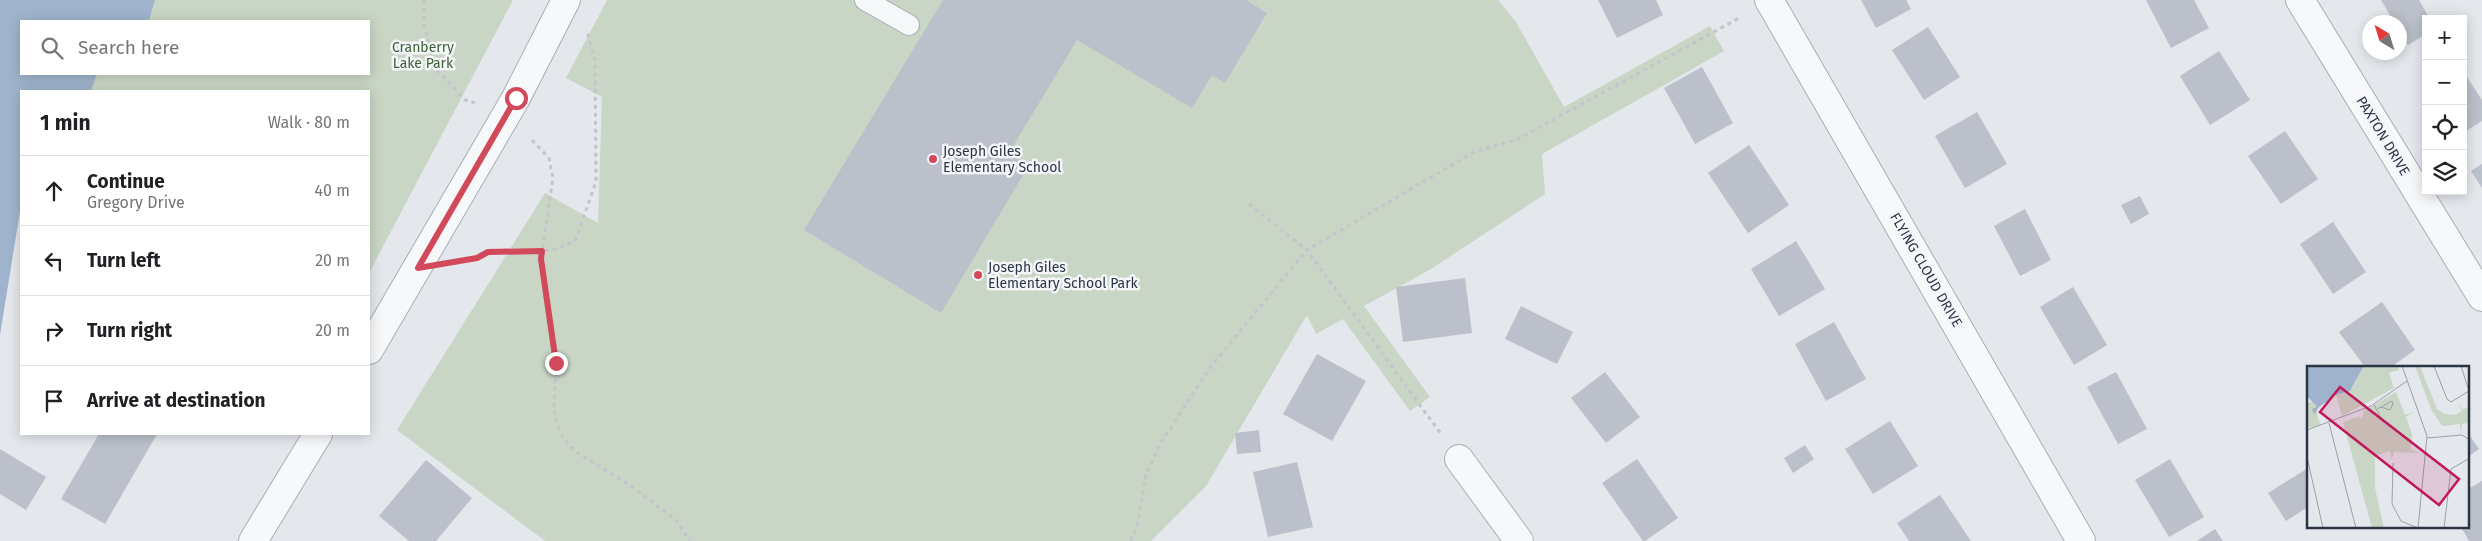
<!DOCTYPE html>
<html lang="en">
<head>
<meta charset="utf-8">
<style>
	body { margin:0; font-family:"Fira Sans",sans-serif; background:#f2f2f2; color:#202124 }
	.controls { position:absolute; right:15px; top:15px; display:grid; overflow:hidden; border-radius:0px; box-shadow:0 2px 12px #0003 }
	.controls button { width:45px; height:45px; display:grid; place-items:center; padding:0; border:0; border-bottom:1px solid #e0e0e0; background:#fff; color:#202124; font:25px sans-serif }
	.compass { position:absolute; left:2362px; top:15px; width:45px; height:45px; border-radius:50%; background:#fff; box-shadow:0 2px 12px #0003; rotate:322deg }
	.stop { position:absolute; width:15px; height:15px; margin:-11px; border:4px solid #d1495b; border-radius:50%; background:#fff }
	.stop.end { background:#d1495b; border-color:#fff; box-shadow:0 1px 5px #0008 }
	.list { margin:0; padding:0; list-style:none }
	h2 { display:flex; justify-content:space-between; align-items:center; height:65px; margin:0; padding:0 20px; font-size:21px }
	h2 small { font-size:16px; font-weight:400; color:#757577 }
	.list li { display:grid; grid-template-columns:32px 1fr auto; gap:15px; align-items:center; box-sizing:border-box; height:70px; padding:0 20px; border-top:1px solid #e0e0e0 }
	.list b { display:block; font-size:19px; white-space:nowrap }
	.list p { margin:0; font-size:16px; white-space:nowrap; color:#757577 }
	.list em { font-size:16px; font-style:normal; color:#757577 }
	.icon { flex:none; width:28px; height:28px; fill:none; stroke:currentColor; stroke-width:2; stroke-linecap:round; stroke-linejoin:round }
	.map { position:relative; flex:none; width:2482px; height:541px; overflow:hidden }
	.search { position:absolute; background:#fff; box-shadow:0 2px 12px #0003; left:20px; top:20px; width:350px; height:55px; display:flex; align-items:center; gap:12px; box-sizing:border-box; padding:0 18px; border-radius:0px; color:#757577; font-size:19px }
	.panel { position:absolute; background:#fff; box-shadow:0 2px 12px #0003; left:20px; top:90px; width:350px; height:345px; border-radius:0px }
	.map>svg:first-child { display:block }
	.green { fill:#c9d6c5 }
	.water { fill:#9fb4cc }
	.building { fill:#bbc0ca }
	.lines { fill:none; stroke-linecap:round; stroke-linejoin:round }
	.lane-casing { stroke:#a9aeb7; stroke-width:22 }
	.street-casing { stroke:#a9aeb7; stroke-width:30 }
	.path { stroke:#c2c5cb; stroke-width:3; stroke-dasharray:4 4; stroke-linecap:butt }
	.lane { stroke:#f7f8fa; stroke-width:20 }
	.street { stroke:#f7f8fa; stroke-width:28 }
	.route { stroke:#d1495b; stroke-width:6 }
	.poi-dot { fill:#d1495b; stroke:#f4f6f9; stroke-width:2 }
	.labels { text-anchor:middle; dominant-baseline:central; stroke-width:5; stroke-linejoin:round; paint-order:stroke }
	.park-label { font-size:14px; fill:#3f6138; stroke:#f4f6f9 }
	.street-label { font-size:14px; fill:#2b3445; stroke:#f4f6f9 }
	.poi-label { font-size:14px; fill:#2b3445; stroke:#f4f6f9; text-anchor:start }
	.inset-road { fill:none; stroke:#9a9fa9; stroke-width:1 }
	.view { fill:#c2185b; fill-opacity:0.15; stroke:#c2185b; stroke-width:2.5 }
	.inset-edge { fill:none; stroke:#2b3445; stroke-width:2.5 }
</style>
</head>
<body>
<div class="map">
<svg width="2482" height="541" viewBox="0 0 2482 541">
	<rect width="100%" height="100%" fill="#e4e7ec"/>
	<!-- green -->
	<path class="green" d="M155,0H513L369,273V91H91L97,74H369V21H149Z
		M607,0H1498L1516,22L1564,107L1710,26L1724,51L1542,154L1545,194L1431,269L1364,306L1430,397L1410,411L1343,319L1316,334L1307,315L1206,486L1151,541H545L397,430L545,193L598,223L602,97L566,78Z"/>
	<!-- water -->
	<path class="water" d="M0,0H155L149,21H21V74H97L91,91H21V205L0,335Z"/>
	<!-- building -->
	<path class="building" d="M943,0H1246L1267,13L1225,83L1212,75L1192,108L1077,40L1009,153L1029,165L941,313L804,230Z
		M1598,0H1656L1663,15L1617,38Z
		M1861,0H1906L1911,9L1876,28Z
		M2146,0H2194L2209,28L2171,48Z
		M2381,0H2419L2430,19H2426V34L2408,45L2400,31V22H2394Z
		M1928,27L1960,77L1924,100L1892,50Z
		M2219,51L2250,100L2210,125L2180,76Z
		M1702,67L1733,123L1695,144L1664,88Z
		M2463,71L2482,100V121L2463,133Z
		M1977,112L2007,164L1965,188L1935,136Z
		M2285,131L2318,179L2281,204L2248,156Z
		M1749,145L1789,205L1748,233L1708,173Z
		M2482,164V188L2471,171Z
		M2140,196L2149,214L2131,224L2121,205Z
		M2025,209L2051,260L2020,276L1994,226Z
		M2333,222L2366,272L2333,294L2300,244Z
		M1796,241L1825,289L1779,316L1751,269Z
		M1465,278L1472,333L1403,342L1396,287Z
		M2073,287L2107,345L2074,365L2040,307Z
		M2382,302L2415,350L2391,367H2365L2339,332Z
		M1521,306L1573,332L1557,364L1505,339Z
		M1834,322L1866,379L1826,401L1795,344Z
		M1317,354L1366,381L1332,441L1283,414Z
		M1605,372L1640,417L1606,443L1571,398Z
		M2116,372L2147,429L2118,444L2087,387Z
		M1890,421L1918,466L1873,494L1845,449Z
		M1259,430L1261,452L1237,454L1235,433Z
		M2468,433L2479,449L2468,457Z
		M99,434H157L105,524L61,499Z
		M1805,445L1814,459L1793,473L1784,458Z
		M0,449L46,477L26,510L0,494Z
		M1637,459L1678,518L1645,541H1643L1602,483Z
		M2170,459L2204,517L2169,537L2135,480Z
		M426,460L472,498L436,541H409L379,516Z
		M1297,462L1313,527L1268,537L1253,472Z
		M2308,468V507L2286,521L2268,493Z
		M2482,481V541H2469L2461,527H2468V489Z
		M1940,495L1971,541H1909L1897,523Z
		M2215,529L2223,541H2197Z"/>
	<g class="lines">
		<defs>
			<path id="lane" d="M865,0L909,25"/>
			<path id="street" d="M1769,0L2081,541
				M2300,0L2482,297
				M369,350L516,98L566,0
				M1459,459L1519,541
				M253,541L318,434"/>
		</defs>
		<!-- lane casing -->
		<use href="#lane" class="lane-casing"/>
		<!-- street casing -->
		<use href="#street" class="street-casing"/>
		<!-- path -->
		<path class="path" d="M424,0V24L435,68L465,100L475,103
			M532,140L549,158L553,178L541,259L556,363L554,408L557,424L564,439L575,451L631,486L676,520L690,541
			M1249,204L1307,250L1441,434
			M458,261L477,258L488,253L542,251L556,249L575,241L596,182L595,60L587,31
			M1131,541L1138,523L1146,475L1159,446L1212,365L1307,250L1474,152L1518,139L1741,17"/>
		<!-- lane -->
		<use href="#lane" class="lane"/>
		<!-- street -->
		<use href="#street" class="street"/>
	</g>
	<g class="lines">
		<!-- route -->
		<path class="route" d="M516,98L418,268L477,258L488,252L542,251L541,259L556,363"/>
	</g>
	<!-- markers -->
	<g class="poi-dot">
		<circle cx="933" cy="159" r="5"/>
		<circle cx="978" cy="275" r="5"/>
	</g>
	<g class="labels">
		<!-- park labels -->
		<g class="park-label">
			<text x="423" y="47">Cranberry<tspan x="423" dy="16">Lake Park</tspan></text>
		</g>
		<!-- street labels -->
		<g class="street-label">
			<text transform="translate(2383 136) rotate(59)">PAXTON DRIVE</text>
			<text transform="translate(1926 270) rotate(60)">FLYING CLOUD DRIVE</text>
		</g>
		<!-- poi labels -->
		<g class="poi-label">
			<text x="943" y="151">Joseph Giles<tspan x="943" dy="16">Elementary School</tspan></text>
			<text x="988" y="267">Joseph Giles<tspan x="988" dy="16">Elementary School Park</tspan></text>
		</g>
	</g>
	<!-- overview -->
	<g transform="translate(2307 366)">
		<rect width="162" height="162" fill="#e4e7ec"/>
		<path d="M57,0H91L92,4L82,7L87,22L35,50L29,29L40,27L46,21ZM108,0H113L130,43L138,48L148,49L155,45L150,36L156,44L162,40V57L155,58L154,68L153,58L135,60L124,43ZM89,26L98,49L107,46L99,51L105,68L104,84L114,87L87,86L85,93L83,85L68,90V122L77,162H65L36,56L52,50L54,53L57,45ZM5,36L10,41L5,47L9,44L13,59L0,62V37Z" fill="#c9d6c5"/>
		<path d="M0,0H57L43,25L29,29L12,41L7,49L5,43L10,41L0,30Z" fill="#9fb4cc"/>
		<path class="inset-road" d="M95,0L120,70L111,162M127,0L140,33L144,36L162,25L154,0M67,39L76,56M70,43L74,41L85,35L86,38L83,44L74,41M22,57L49,162M0,64L64,40L100,15M120,72L155,69L163,74M0,91L16,162M86,97L85,138L94,155L111,162M137,162L144,103L163,92"/>
		<path class="view" d="M33,21L152,113L132,139L13,46Z"/>
		<rect width="162" height="162" class="inset-edge"/>
	</g>
</svg>
<div class="controls">
<button>+</button>
<button>−</button>
<button><svg class="icon" aria-label="locate" viewBox="0 0 24 24"><circle cx="12" cy="12" r="6"/><path d="M12 2v4M12 18v4M2 12h4M18 12h4"/></svg></button>
<button><svg class="icon" aria-label="layers" viewBox="0 0 24 24"><path d="M12 4l9 5-9 5-9-5zM3 14l9 5 9-5"/></svg></button>
</div>
<svg class="compass" viewBox="-18 -18 36 36"><path d="M0-13l5 13h-10z" fill="#e53935"/><path d="M0 13l5-13h-10z" fill="#757577"/></svg>
<div class="stop" style="left:516px;top:98px"></div>
<div class="stop end" style="left:556px;top:363px"></div>
<div class="search"><svg class="icon" aria-label="search" viewBox="0 0 24 24"><circle cx="10" cy="10" r="6"/><path d="M15 15l6 6"/></svg>Search here</div>
<section class="panel">
<h2>1 min<small>Walk · 80 m</small></h2>
<ul class="list">
<li><svg class="icon" aria-label="ahead" viewBox="0 0 24 24"><path d="M12 20V5M6 11l6-6 6 6"/></svg><div><b>Continue</b><p>Gregory Drive</p></div><em>40 m</em></li>
<li><svg class="icon" aria-label="left" viewBox="0 0 24 24"><path d="M17 20v-9H6M10 6l-5 5 5 5"/></svg><div><b>Turn left</b></div><em>20 m</em></li>
<li><svg class="icon" aria-label="right" viewBox="0 0 24 24"><path d="M7 20v-9h11M14 6l5 5-5 5"/></svg><div><b>Turn right</b></div><em>20 m</em></li>
<li><svg class="icon" aria-label="arrive" viewBox="0 0 24 24"><path d="M6 21V4h12l-3 4 3 4H6"/></svg><div><b>Arrive at destination</b></div></li>
</ul>
</section>
</div>
</body>
</html>
